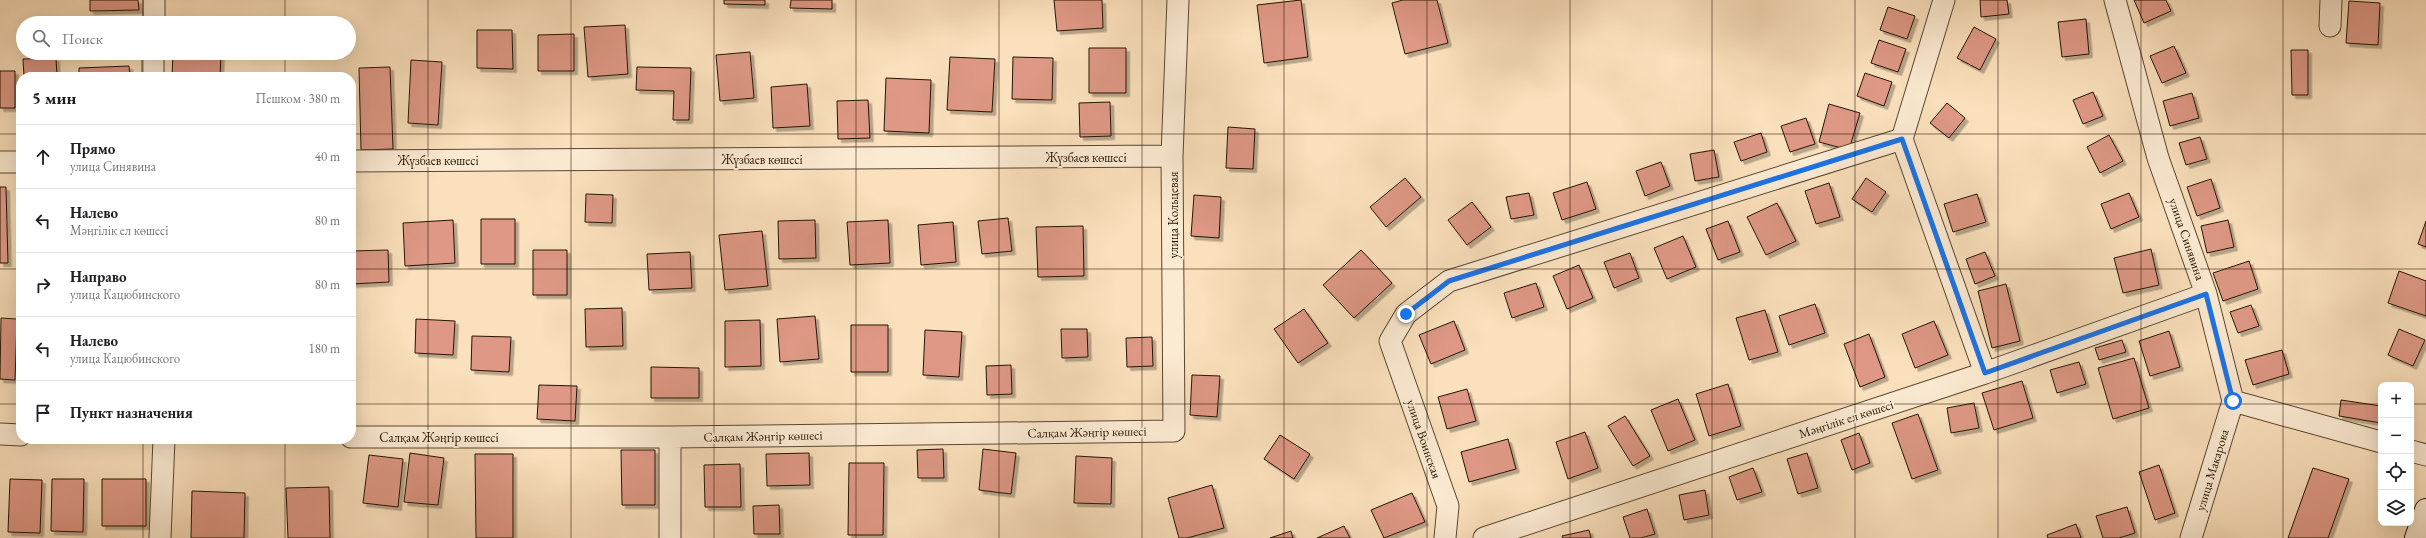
<!DOCTYPE html>
<html lang="ru">
<head>
<meta charset="utf-8">
<style>
	body { margin:0; font-family:"EB Garamond",serif; background:#f6f6f6; color:#202124 }
	.controls { position:absolute; right:12px; bottom:12px; display:grid; overflow:hidden; border-radius:8px; box-shadow:0 4px 16px #0002 }
	.controls button { width:36px; height:36px; display:grid; place-items:center; padding:0; border:0; border-bottom:1px solid #e0e0e0; background:#fff; color:#202124; font:20px sans-serif }
	.stop { position:absolute; width:12px; height:12px; margin:-9px; border:3px solid #1a73e8; border-radius:50%; background:#fff }
	.stop.end { background:#1a73e8; border-color:#fff; box-shadow:0 1px 4px #0008 }
	.list { margin:0; padding:0; list-style:none }
	h2 { display:flex; justify-content:space-between; align-items:center; height:52px; margin:0; padding:0 16px; font-size:17px }
	h2 small { font-size:13px; font-weight:400; color:#757577 }
	.list li { display:grid; grid-template-columns:26px 1fr auto; gap:12px; align-items:center; box-sizing:border-box; height:64px; padding:0 16px; border-top:1px solid #e0e0e0 }
	.list b { display:block; font-size:15px; white-space:nowrap }
	.list p { margin:0; font-size:13px; white-space:nowrap; color:#757577 }
	.list em { font-size:13px; font-style:normal; color:#757577 }
	.icon { flex:none; width:22px; height:22px; fill:none; stroke:currentColor; stroke-width:2; stroke-linecap:round; stroke-linejoin:round }
	.map { position:relative; flex:none; width:2426px; height:538px; overflow:hidden }
	.search { position:absolute; background:#fff; box-shadow:0 4px 16px #0002; left:16px; top:16px; width:340px; height:44px; display:flex; align-items:center; gap:10px; box-sizing:border-box; padding:0 14px; border-radius:22px; color:#757577; font-size:15px }
	.panel { position:absolute; background:#fff; box-shadow:0 4px 16px #0002; left:16px; top:72px; width:340px; height:372px; border-radius:16px }
	.map>svg:first-child { display:block }
	.building { fill:#de9885; stroke:#251401; filter:url(#shadow) }
	.lines { fill:none; stroke-linecap:round; stroke-linejoin:round }
	.street-casing { stroke:#5a4730; stroke-width:23 }
	.secondary-casing { stroke:#251401; stroke-width:24 }
	.street { stroke:#fcebd3; stroke-width:21 }
	.secondary { stroke:#fcebd3; stroke-width:22 }
	.route { stroke:#1a73e8; stroke-width:5 }
	.grid { fill:none; stroke:#251401; stroke-width:1; stroke-opacity:0.55 }
	.labels { text-anchor:middle; dominant-baseline:central; stroke-width:4; stroke-linejoin:round; paint-order:stroke }
	.street-label { font-size:13px; fill:#251401; stroke:#fcebd3 }
</style>
</head>
<body>
<div class="map">
<svg width="2426" height="538" viewBox="0 0 2426 538">
	<defs>
		<filter id="shadow"><feDropShadow dx="3.5" dy="3.5" stdDeviation="0" flood-color="#0004"/></filter>
	</defs>
	<rect width="100%" height="100%" fill="#fae0bc"/>
	<filter id="stains"><feTurbulence type="fractalNoise" baseFrequency=".005" numOctaves="4"/><feColorMatrix values="0 0 0 0 .2 0 0 0 0 .09 0 0 0 0 .02 0 0 0 .5 -.17"/></filter>
	<radialGradient id="worn" r=".72"><stop offset=".6" stop-color="#630" stop-opacity="0"/><stop offset="1" stop-color="#630" stop-opacity=".3"/></radialGradient>
	<!-- building -->
	<path class="building" d="M90,0H138L139,10L90,11Z
		M724,0H765V5L724,4Z
		M791,0H832V9L790,8Z
		M1054,0H1102L1103,28L1057,31Z
		M1301,0L1308,57L1264,63L1257,5Z
		M1403,0H1437L1448,43L1405,54L1392,3Z
		M1980,0H2007L2009,14L1981,17Z
		M2134,0H2166L2171,11L2144,23Z
		M2349,1L2380,3L2378,45L2346,43Z
		M1888,7L1915,16L1907,39L1880,30Z
		M2086,19L2089,54L2062,57L2058,22Z
		M625,25L628,74L588,77L584,27Z
		M1974,27L1996,39L1980,70L1957,58Z
		M477,30H512L513,69L477,68Z
		M574,34V71H538V35Z
		M1879,40L1906,49L1898,72L1871,63Z
		M2174,46L2186,73L2162,83L2150,56Z
		M1089,48H1126V93H1089Z
		M2291,50H2308V95H2292Z
		M750,52L754,98L720,101L716,55Z
		M173,53H221L220,77H172Z
		M950,57L995,59L992,112L947,110Z
		M1013,57L1053,58L1052,100L1012,99Z
		M56,58L57,77H24L23,59Z
		M411,60L442,62L438,125L408,123Z
		M129,66L130,77H79V68Z
		M390,67L393,149L361,150L359,68Z
		M637,67L691,68L689,120H673L674,91L636,90Z
		M0,71H15V108H0Z
		M1865,73L1892,82L1884,106L1857,96Z
		M886,78L931,80L929,133L884,131Z
		M807,84L810,126L773,128L771,87Z
		M2093,92L2103,116L2083,124L2073,100Z
		M2192,93L2199,118L2170,126L2163,101Z
		M868,100L870,138L838,139L837,101Z
		M1110,102L1111,136L1080,137L1079,103Z
		M1947,103L1965,118L1949,138L1930,123Z
		M1829,104L1860,113L1849,150L1819,142Z
		M1806,118L1815,144L1790,152L1781,126Z
		M1228,127L1255,129L1253,169L1226,168Z
		M1761,133L1767,152L1741,161L1734,142Z
		M2109,135L2123,161L2100,173L2087,147Z
		M2200,137L2207,159L2186,165L2179,143Z
		M1714,150L1719,177L1695,181L1690,154Z
		M1661,162L1670,186L1645,196L1636,171Z
		M1405,178L1421,197L1386,227L1370,207Z
		M1866,178L1886,192L1872,212L1852,199Z
		M2211,179L2220,208L2197,216L2187,187Z
		M1587,182L1596,209L1562,220L1553,193Z
		M1829,183L1840,217L1816,224L1805,191Z
		M0,187H6L8,263H0Z
		M1529,193L1534,215L1511,219L1506,197Z
		M2129,193L2139,217L2111,229L2101,204Z
		M586,194L613,195L612,223L585,222Z
		M1977,194L1986,222L1953,232L1944,204Z
		M1194,195L1221,197L1219,238L1191,236Z
		M1472,202L1491,227L1467,245L1448,220Z
		M1777,203L1796,241L1766,255L1747,217Z
		M1008,218L1012,251L982,254L978,221Z
		M481,219H515V264H481Z
		M453,220L455,263L405,266L403,223Z
		M815,220L816,258L779,259L778,221Z
		M888,220L890,263L850,265L847,222Z
		M2228,220L2234,247L2207,253L2201,226Z
		M1728,221L1740,252L1718,260L1706,229Z
		M2426,221V247L2418,244Z
		M953,222L956,262L921,265L918,225Z
		M1083,226L1084,276L1038,277L1036,227Z
		M762,231L768,286L725,290L719,235Z
		M1683,236L1696,267L1667,279L1654,248Z
		M2151,249L2159,285L2123,293L2114,258Z
		M388,250L389,282L352,284L351,251Z
		M533,250H567V295H533Z
		M1361,250L1392,283L1354,318L1323,285Z
		M690,252L692,288L649,290L647,254Z
		M1985,252L1995,276L1975,284L1966,259Z
		M1630,253L1639,278L1614,288L1604,262Z
		M2249,261L2258,289L2223,301L2213,273Z
		M1579,265L1593,298L1567,309L1553,276Z
		M2399,271L2426,281V316L2388,303Z
		M1536,283L1544,307L1512,318L1504,293Z
		M2006,284L2020,341L1992,348L1978,291Z
		M1815,304L1825,333L1789,345L1779,316Z
		M2251,305L2259,326L2238,333L2230,312Z
		M622,308L623,346L586,347L585,309Z
		M1304,309L1328,343L1298,363L1274,329Z
		M1765,310L1778,352L1749,360L1736,318Z
		M815,316L819,359L780,362L777,319Z
		M1,318L17,319L15,380L0,379Z
		M416,319L455,321L453,355L415,353Z
		M760,320L761,366L725,367V321Z
		M1454,321L1465,350L1431,364L1419,335Z
		M1934,321L1948,355L1915,368L1902,334Z
		M851,325H888V372H851Z
		M1061,329H1087L1088,357L1062,358Z
		M2399,329L2425,340L2413,366L2388,355Z
		M925,330L962,332L959,377L923,375Z
		M2169,331L2180,367L2150,376L2139,341Z
		M1869,334L1885,377L1860,387L1844,344Z
		M472,336L511,337L509,372L471,370Z
		M1152,337L1153,366L1127,367L1126,338Z
		M2122,340L2126,352L2099,360L2095,348Z
		M2282,350L2289,374L2253,385L2245,360Z
		M2134,358L2149,408L2113,419L2098,368Z
		M2079,362L2086,384L2057,393L2050,370Z
		M1011,365L1012,394L987,395L986,366Z
		M651,367L699,368V398H651Z
		M1192,375L1220,376L1217,417L1190,415Z
		M2022,381L2033,418L1994,430L1982,393Z
		M1728,384L1741,426L1709,436L1696,394Z
		M539,385L577,386L575,421L537,419Z
		M1467,389L1476,421L1447,429L1438,397Z
		M1678,399L1695,440L1668,451L1651,410Z
		M2341,400L2381,406V423L2339,416Z
		M1974,403L1979,428L1951,433L1947,408Z
		M1918,414L1938,470L1912,479L1892,423Z
		M1625,416L1650,456L1633,466L1608,426Z
		M1585,432L1598,468L1568,479L1556,442Z
		M1859,433L1870,463L1852,470L1841,440Z
		M1280,435L1310,454L1294,479L1264,459Z
		M1508,439L1516,469L1469,482L1461,452Z
		M943,449L944,478H918L917,450Z
		M983,449L1016,453L1011,494L979,490Z
		M621,450H655V505H622Z
		M410,453L444,458L438,505L404,502Z
		M809,453L810,485L767,486L766,454Z
		M1807,453L1818,488L1798,494L1787,459Z
		M475,454H513V538H476Z
		M369,455L403,459L398,507L363,503Z
		M1076,456L1112,458L1111,504L1074,503Z
		M849,463H884L883,535H848Z
		M740,464L741,507H705L704,465Z
		M2159,465L2175,513L2155,520L2139,472Z
		M1753,468L1762,492L1737,500L1729,477Z
		M2313,468L2349,479L2328,538H2288Z
		M10,479L42,480L40,533L8,532Z
		M52,479H84L83,532L51,531Z
		M102,479H146V526H102Z
		M1212,485L1224,528L1187,538H1179L1168,498Z
		M329,487L330,538H288L286,488Z
		M1705,490L1709,515L1684,520L1679,495Z
		M192,491L245,493L244,538H191Z
		M1412,493L1425,522L1384,538L1371,510Z
		M779,505L780,534H754L753,506Z
		M2127,507L2135,533L2119,538H2103L2096,516Z
		M1647,509L1655,534L1641,538H1630L1623,517Z
		M2076,524L2081,538H2048L2047,535Z
		M1344,526L1350,538H1317Z
		M1589,530L1591,538H1563L1562,536Z
		M1291,531L1293,538H1270Z"/>
	<g class="lines">
		<defs>
			<path id="street" d="M1944,0L1902,139L1985,373
				M2115,0L2158,158L2206,294L2233,401L2381,442
				M154,23V0
				M2330,26L2331,0
				M153,77V53
				M351,161L1172,156
				M0,162H21
				M0,434L21,435
				M351,437H670L1174,431L1172,156L1178,0
				M670,437V538
				M2411,451L2426,455
				M160,538L164,439
				M1445,538L1448,506L1390,341L1406,314L1449,281L1902,139
				M1484,538L1985,373L2206,294
				M2191,538L2233,401"/>
			<path id="secondary" d="M2416,538L2426,510"/>
		</defs>
		<!-- street casing -->
		<use href="#street" class="street-casing"/>
		<!-- secondary casing -->
		<use href="#secondary" class="secondary-casing"/>
		<!-- street -->
		<use href="#street" class="street"/>
		<!-- secondary -->
		<use href="#secondary" class="secondary"/>
	</g>
	<g class="lines">
		<!-- route -->
		<path class="route" d="M1406,314L1449,281L1902,139L1985,373L2206,294L2233,401"/>
	</g>
	<!-- grid -->
	<path class="grid" d="M143,0V23M285,0V23M428,0V538M571,0V538M714,0V538M856,0V538M999,0V538M1142,0V538M1284,0V538M1427,0V538M1570,0V538M1712,0V538M1855,0V538M1998,0V538M2141,0V538M2283,0V538M143,53V77M285,53V77M0,134H21M351,134H2426M0,269H21M351,269H2426M0,404H21M351,404H2381M2411,404H2426M143,439V538M285,439V538"/>
	<g class="labels">
		<!-- street labels -->
		<g class="street-label">
			<text x="1086" y="157">Жүзбаев көшесі</text>
			<text x="762" y="159">Жүзбаев көшесі</text>
			<text x="438" y="160">Жүзбаев көшесі</text>
			<text transform="translate(1173 215) rotate(-90)">улица Кольцевая</text>
			<text transform="translate(2187 239) rotate(71)">улица Синявина</text>
			<text transform="translate(1846 419) rotate(-18)">Мәңгілік ел көшесі</text>
			<text transform="translate(1087 432) rotate(-1)">Салқам Жәңгір көшесі</text>
			<text transform="translate(763 436) rotate(-1)">Салқам Жәңгір көшесі</text>
			<text x="439" y="437">Салқам Жәңгір көшесі</text>
			<text transform="translate(1424 439) rotate(71)">улица Воинская</text>
			<text transform="translate(2212 470) rotate(-73)">улица Макарова</text>
		</g>
	</g>
	<rect width="100%" height="100%" filter="url(#stains)"/>
	<rect width="100%" height="100%" fill="url(#worn)"/>
</svg>
<div class="controls">
<button>+</button>
<button>−</button>
<button><svg class="icon" aria-label="locate" viewBox="0 0 24 24"><circle cx="12" cy="12" r="6"/><path d="M12 2v4M12 18v4M2 12h4M18 12h4"/></svg></button>
<button><svg class="icon" aria-label="layers" viewBox="0 0 24 24"><path d="M12 4l9 5-9 5-9-5zM3 14l9 5 9-5"/></svg></button>
</div>
<div class="stop" style="left:2233px;top:401px"></div>
<div class="stop end" style="left:1406px;top:314px"></div>
<div class="search"><svg class="icon" aria-label="search" viewBox="0 0 24 24"><circle cx="10" cy="10" r="6"/><path d="M15 15l6 6"/></svg>Поиск</div>
<section class="panel">
<h2>5 мин<small>Пешком · 380 m</small></h2>
<ul class="list">
<li><svg class="icon" aria-label="ahead" viewBox="0 0 24 24"><path d="M12 20V5M6 11l6-6 6 6"/></svg><div><b>Прямо</b><p>улица Синявина</p></div><em>40 m</em></li>
<li><svg class="icon" aria-label="left" viewBox="0 0 24 24"><path d="M17 20v-9H6M10 6l-5 5 5 5"/></svg><div><b>Налево</b><p>Мәңгілік ел көшесі</p></div><em>80 m</em></li>
<li><svg class="icon" aria-label="right" viewBox="0 0 24 24"><path d="M7 20v-9h11M14 6l5 5-5 5"/></svg><div><b>Направо</b><p>улица Кацюбинского</p></div><em>80 m</em></li>
<li><svg class="icon" aria-label="left" viewBox="0 0 24 24"><path d="M17 20v-9H6M10 6l-5 5 5 5"/></svg><div><b>Налево</b><p>улица Кацюбинского</p></div><em>180 m</em></li>
<li><svg class="icon" aria-label="arrive" viewBox="0 0 24 24"><path d="M6 21V4h12l-3 4 3 4H6"/></svg><div><b>Пункт назначения</b></div></li>
</ul>
</section>
</div>
</body>
</html>
